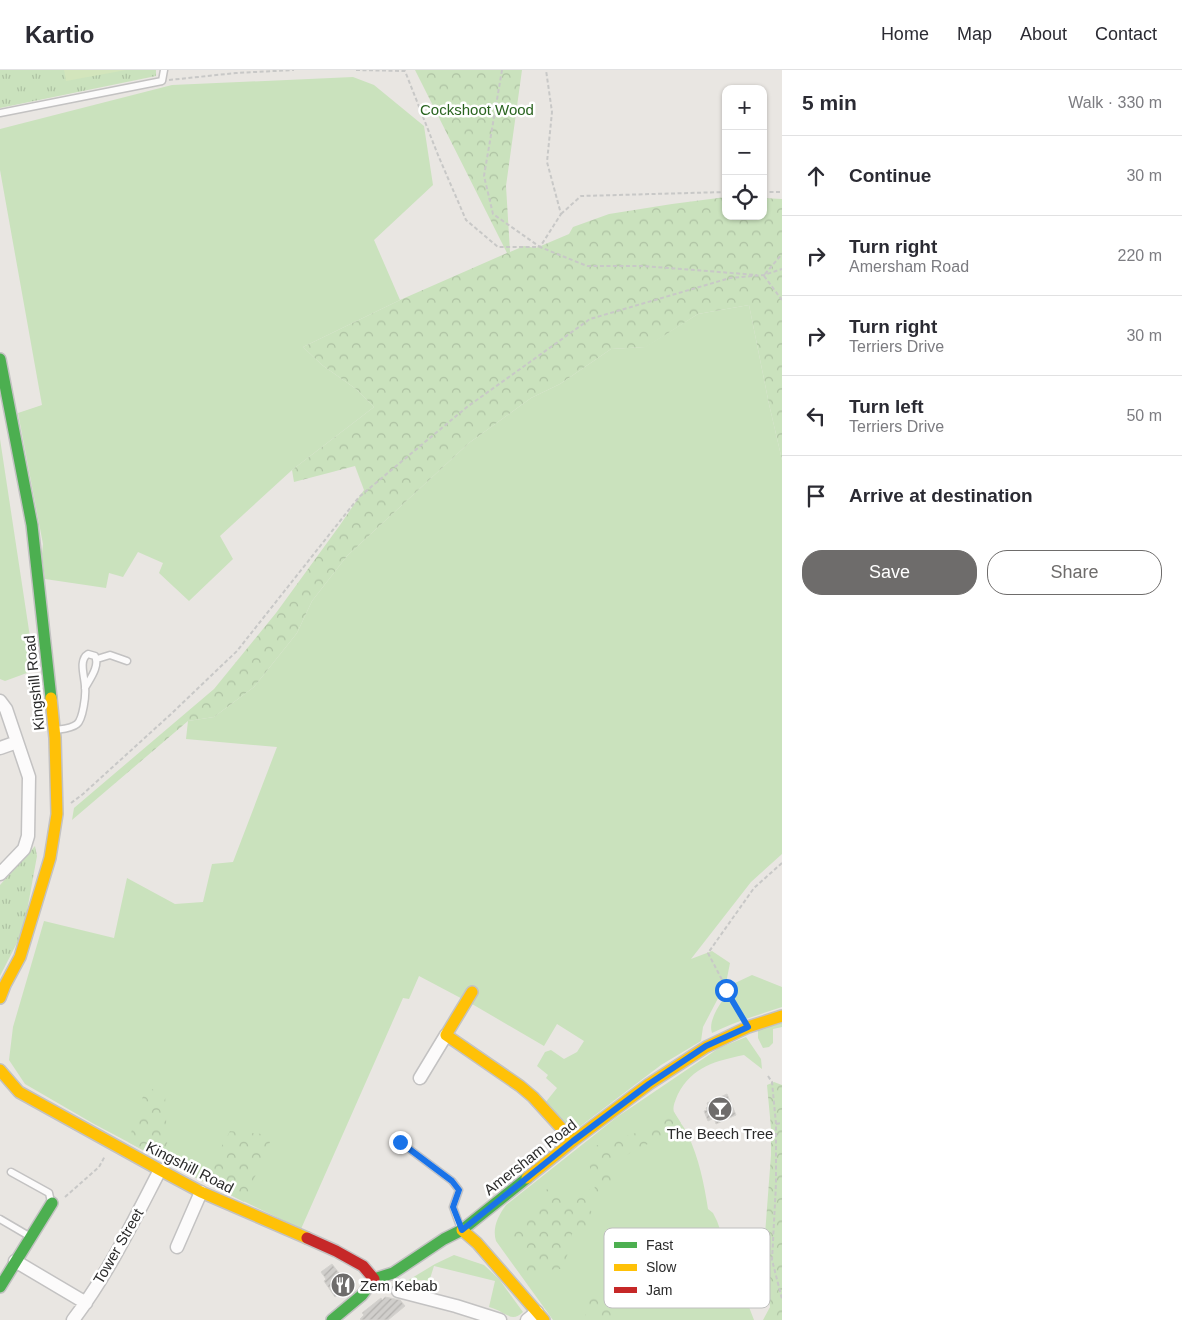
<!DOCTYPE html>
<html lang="en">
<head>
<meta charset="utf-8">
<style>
	body { margin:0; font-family:Arial,sans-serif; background:#f7f7f7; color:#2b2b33 }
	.controls { position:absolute; right:15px; top:15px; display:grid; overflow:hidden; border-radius:10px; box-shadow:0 1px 4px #0004 }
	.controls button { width:45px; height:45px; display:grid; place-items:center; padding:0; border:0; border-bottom:1px solid #e1e1e2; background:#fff; color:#2b2b33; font:25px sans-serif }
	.stop { position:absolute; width:15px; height:15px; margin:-11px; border:4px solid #1a73e8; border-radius:50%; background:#fff }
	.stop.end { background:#1a73e8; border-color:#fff; box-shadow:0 1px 5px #0008 }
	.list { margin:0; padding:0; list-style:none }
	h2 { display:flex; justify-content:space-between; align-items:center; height:65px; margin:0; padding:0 20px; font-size:21px }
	h2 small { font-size:16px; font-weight:400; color:#7c7c81 }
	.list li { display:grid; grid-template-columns:32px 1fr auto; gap:15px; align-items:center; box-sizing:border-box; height:80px; padding:0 20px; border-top:1px solid #e1e1e2 }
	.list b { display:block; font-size:19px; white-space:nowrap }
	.list p { margin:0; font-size:16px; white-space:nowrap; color:#7c7c81 }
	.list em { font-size:16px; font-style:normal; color:#7c7c81 }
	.actions { display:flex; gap:10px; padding:15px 20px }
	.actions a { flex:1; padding:11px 0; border:1px solid #6e6c6b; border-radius:20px; text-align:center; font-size:18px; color:#6e6c6b }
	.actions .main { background:#6e6c6b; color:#fff }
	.icon { flex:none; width:28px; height:28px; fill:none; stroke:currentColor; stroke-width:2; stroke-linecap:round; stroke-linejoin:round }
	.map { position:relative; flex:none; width:782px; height:1250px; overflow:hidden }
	header { display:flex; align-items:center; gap:30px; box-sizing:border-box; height:70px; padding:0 25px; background:#fff; border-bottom:1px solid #e1e1e2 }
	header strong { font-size:24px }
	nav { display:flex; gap:28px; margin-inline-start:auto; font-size:18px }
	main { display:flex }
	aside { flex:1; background:#fff }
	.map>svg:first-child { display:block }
	.grass { fill:#cae2bd }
	.forest { fill:url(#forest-crowns) }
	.park { fill:url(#park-tufts) }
	.pitch { fill:#d3e5bc }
	.building { fill:url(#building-hatch); stroke:#d4d2ce }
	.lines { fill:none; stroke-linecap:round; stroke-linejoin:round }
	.lane-casing { stroke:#c3c2c2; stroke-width:9 }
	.street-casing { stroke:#c3c2c2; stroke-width:15 }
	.fast-casing { stroke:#c3c2c2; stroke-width:14 }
	.slow-casing { stroke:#c3c2c2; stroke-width:14 }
	.jam-casing { stroke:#c3c2c2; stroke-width:14 }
	.path { stroke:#c8c8c7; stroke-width:2; stroke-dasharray:4 2.5; stroke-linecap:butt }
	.lane { stroke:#fcfbfb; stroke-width:6 }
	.street { stroke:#fcfbfb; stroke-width:12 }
	.fast { stroke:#4caf50; stroke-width:11 }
	.slow { stroke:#ffc107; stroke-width:11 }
	.jam { stroke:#c62828; stroke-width:11 }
	.route { stroke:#1a73e8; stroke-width:6 }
	.labels { text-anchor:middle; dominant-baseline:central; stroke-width:5; stroke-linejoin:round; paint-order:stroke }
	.park-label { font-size:15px; fill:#2a6420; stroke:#fff }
	.street-label { font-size:15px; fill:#2b2b2b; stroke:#fff }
	.poi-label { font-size:15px; fill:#2b2b2b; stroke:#fff }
	.key { fill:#fff; stroke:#bfbfbf; stroke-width:1 }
	.key-label { font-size:14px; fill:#2b2b2b }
</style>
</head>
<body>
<header>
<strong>Kartio</strong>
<nav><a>Home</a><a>Map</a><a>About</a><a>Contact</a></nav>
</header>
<main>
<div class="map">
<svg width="782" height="1250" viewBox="0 0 782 1250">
	<defs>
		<pattern id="forest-crowns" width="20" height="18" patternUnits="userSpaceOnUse" patternTransform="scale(1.25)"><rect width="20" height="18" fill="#cae2bd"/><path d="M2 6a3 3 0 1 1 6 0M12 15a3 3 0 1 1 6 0" fill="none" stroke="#aec2a3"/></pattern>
		<pattern id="park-tufts" width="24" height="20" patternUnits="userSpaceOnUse" patternTransform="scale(1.25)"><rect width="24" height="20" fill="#cae2bd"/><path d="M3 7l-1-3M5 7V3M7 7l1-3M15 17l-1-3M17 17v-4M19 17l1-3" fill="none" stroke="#aec2a3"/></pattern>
		<pattern id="building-hatch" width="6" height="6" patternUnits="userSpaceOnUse" patternTransform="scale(1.25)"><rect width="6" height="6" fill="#d0cecb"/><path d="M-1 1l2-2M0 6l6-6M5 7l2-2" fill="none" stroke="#b3b1ae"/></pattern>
	</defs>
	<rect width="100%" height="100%" fill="#e9e6e2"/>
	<!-- grass -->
	<path class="grass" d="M353,7L374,15L424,56L433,115L374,170L400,230L303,277L322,295L356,319L374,337L292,400L220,466L233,489L189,531L159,503L163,493L138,482L123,507L109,503L106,518L45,509L42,484L43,474L18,343L42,335L0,100V59L172,15Z
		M749,235L769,334L782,390V784L751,812L691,889L712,881L730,893L726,913L703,957L701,971L661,995L574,1061L545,1033L557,1018L546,1008L548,1005L537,996L545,982L551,980L564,989L577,982L584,971L557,954L544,976L472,934L419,906L409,929L403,928L301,1159L198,1109L94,1054L25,1014L9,990L13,957L44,851L114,868L127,808L175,834L203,832L212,794L233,792L277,677L186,669L188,651L214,647L254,617L297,563L312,531L347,486L469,373L531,328L560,314L611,279L645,277L698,244Z
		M0,369L35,600L5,611L0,609Z
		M752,905L782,917V937C758,945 734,952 712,963C707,949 724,929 731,917L735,913Z
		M782,953V957L773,959V973L769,977L763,978L758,968V960Z
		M746,967L761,989L762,999L744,985C716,991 693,996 678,1024C676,1029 672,1037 674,1042C677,1050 685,1057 688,1065C699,1089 704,1113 708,1139L713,1143L717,1151L732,1193L754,1250H553L496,1171C492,1158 498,1146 506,1135L617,1047L719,978Z
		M454,1185L484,1195L499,1209L523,1242C515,1250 510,1247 501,1242C498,1240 493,1238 489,1237L495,1211L434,1196L427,1218L435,1220L434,1224L425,1219V1210H418L415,1217H409L402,1214L435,1194Z"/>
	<!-- forest -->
	<path class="forest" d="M415,0H522L506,116L510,182L524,176L536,178L569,164L573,157L609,144L672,134L726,127V146H763V128L782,129V390L769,334L749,235L698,244L646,277L611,279L560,314L531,328L469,373L347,486L312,531L297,563L254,617L214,647L188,651L72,750L74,738L214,619L276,543L340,455L364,420L355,396L294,412L292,400L374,337L356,319L322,295L303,277L400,230L507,183Z
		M774,1012L782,1015V1250H763L770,1237L763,1191L771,1085V1058L767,1015Z
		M146,1017L165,1024L168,1094L128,1072Z
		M674,1042L681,1053L665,1066L633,1081L616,1092L611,1101V1123C607,1127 604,1128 599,1127L595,1120L594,1111L589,1094V1086L595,1076L645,1060Z
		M230,1061L273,1065L244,1132L203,1111Z
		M580,1112L588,1113L590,1118C586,1124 589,1129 585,1136L590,1140L595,1146L592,1154L585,1159H577L572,1164L565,1195L560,1199L546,1200L535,1205L527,1204L524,1197L527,1190L532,1187L534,1182C520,1177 514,1175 513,1160L533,1140L540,1137L544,1120L554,1118L572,1130L577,1125L576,1117Z
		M594,1217C607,1223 603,1231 616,1237L615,1250H584L587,1240L586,1231Z"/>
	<!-- park -->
	<path class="park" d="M0,0H156V6L0,38Z
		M35,776L37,786L25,852L18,871L0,906V815Z"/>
	<!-- pitch -->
	<path class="pitch" d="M64,0H126L66,11Z"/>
	<!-- building -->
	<path class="building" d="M727,1024L736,1045L716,1054L714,1048L708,1051L704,1041L707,1040L706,1038L708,1036L707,1033Z
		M332,1194L349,1216L335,1227L324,1211L326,1209L321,1202Z
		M385,1227L400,1230L405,1236L388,1250H361L360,1249L364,1245L362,1243L381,1228L382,1230Z"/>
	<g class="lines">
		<defs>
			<path id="lane" d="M0,43L162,11L164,0
				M97,589L110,585L127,591
				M55,660C62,659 71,659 77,654C83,649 86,625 85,617C85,607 78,590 88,584L95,586C100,596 90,609 85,618
				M400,1072L452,1111L459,1120L453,1137L461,1159
				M11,1102L49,1123L51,1132
				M0,1149L29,1166"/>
			<path id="street" d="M0,631L6,639L29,707L28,766L24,779L0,804
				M0,678L17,672
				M420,1008L446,965
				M177,1177L201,1122
				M15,1191L86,1233
				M398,1221L456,1236L500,1250
				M73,1250C108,1204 133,1152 160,1100
				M527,1250L537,1242"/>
			<path id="fast" d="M0,289L32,455L51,628
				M0,1217L52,1133
				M332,1250L362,1225L374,1209L393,1203L444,1169L462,1160L527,1108"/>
			<path id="slow" d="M472,922L446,965L520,1016L533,1027L573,1071
				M0,928L5,915L20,887L50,788L57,744L55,668L51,628
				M0,1000L19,1022L160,1100L201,1122L307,1168
				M527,1108L573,1071L649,1014L706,977L748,957L782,946
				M462,1160L477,1173L544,1250"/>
			<path id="jam" d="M307,1168L336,1181L363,1196L374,1209"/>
		</defs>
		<!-- lane casing -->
		<use href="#lane" class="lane-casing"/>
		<!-- street casing -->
		<use href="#street" class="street-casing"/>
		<!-- fast casing -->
		<use href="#fast" class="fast-casing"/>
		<!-- slow casing -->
		<use href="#slow" class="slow-casing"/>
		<!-- jam casing -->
		<use href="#jam" class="jam-casing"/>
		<!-- path -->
		<path class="path" d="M356,0L405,1L438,85L466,150L498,177H540L587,196H643L757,205
			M502,0L484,106L493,144L540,177L561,144L547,92L552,42L546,0
			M169,10L236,3L294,0
			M763,122H782
			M561,144L581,126L726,122
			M765,204L782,184
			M764,206L782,230
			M71,733L83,724L171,644L237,581L359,427L467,337L590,249L730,208L764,205L782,199
			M740,944L708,883L754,818L782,793
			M768,1006L772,1012L776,1054V1114L772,1190L782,1229
			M776,1054L782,1053
			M65,1127L99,1097L105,1086"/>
		<!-- lane -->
		<use href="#lane" class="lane"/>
		<!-- street -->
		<use href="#street" class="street"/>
		<!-- fast -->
		<use href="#fast" class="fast"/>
		<!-- slow -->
		<use href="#slow" class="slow"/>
		<!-- jam -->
		<use href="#jam" class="jam"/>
	</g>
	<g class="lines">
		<!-- route -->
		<path class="route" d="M400,1072L452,1111L459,1120L453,1137L462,1160L573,1071L649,1014L706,976L748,957L726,920"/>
	</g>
	<!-- icons -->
	<defs>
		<symbol id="bar-disc" viewBox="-11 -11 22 22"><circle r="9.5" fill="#6e6c6b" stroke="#fff"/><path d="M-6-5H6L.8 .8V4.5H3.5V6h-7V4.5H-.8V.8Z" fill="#fff"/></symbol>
		<symbol id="restaurant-disc" viewBox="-11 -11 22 22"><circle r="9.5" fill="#6e6c6b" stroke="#fff"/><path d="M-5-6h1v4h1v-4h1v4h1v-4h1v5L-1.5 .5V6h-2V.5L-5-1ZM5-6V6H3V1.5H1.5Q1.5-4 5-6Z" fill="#fff"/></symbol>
	</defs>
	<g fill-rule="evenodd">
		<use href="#bar-disc" x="706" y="1025" width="28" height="28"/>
		<use href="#restaurant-disc" x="329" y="1201" width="28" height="28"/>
	</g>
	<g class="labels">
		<!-- park labels -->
		<g class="park-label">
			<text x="477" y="39">Cockshoot Wood</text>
		</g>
		<!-- street labels -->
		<g class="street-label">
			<text transform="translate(34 613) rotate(-96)">Kingshill Road</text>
			<text transform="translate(530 1087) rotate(-38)">Amersham Road</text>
			<text transform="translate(190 1097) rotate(27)">Kingshill Road</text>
			<text transform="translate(118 1176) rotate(-60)">Tower Street</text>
		</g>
		<!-- poi labels -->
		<g class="poi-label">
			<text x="720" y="1063">The Beech Tree</text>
			<text x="360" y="1215" text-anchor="start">Zem Kebab</text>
		</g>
	</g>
	<!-- legend -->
	<rect x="604" y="1158" width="166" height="80" rx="8" class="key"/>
	<rect x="614" y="1172" width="23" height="6" fill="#4caf50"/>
	<rect x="614" y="1194" width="23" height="7" fill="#ffc107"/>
	<rect x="614" y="1217" width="23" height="6" fill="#c62828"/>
	<g class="key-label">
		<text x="646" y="1180">Fast</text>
		<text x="646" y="1202">Slow</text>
		<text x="646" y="1225">Jam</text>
	</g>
</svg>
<div class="controls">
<button>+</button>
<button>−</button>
<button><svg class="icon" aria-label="locate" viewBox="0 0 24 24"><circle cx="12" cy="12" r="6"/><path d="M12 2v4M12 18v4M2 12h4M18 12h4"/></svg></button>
</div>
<div class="stop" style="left:726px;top:920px"></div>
<div class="stop end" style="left:400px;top:1072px"></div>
</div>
<aside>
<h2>5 min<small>Walk · 330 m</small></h2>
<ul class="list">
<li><svg class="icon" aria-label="ahead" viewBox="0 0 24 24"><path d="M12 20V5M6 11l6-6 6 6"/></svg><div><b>Continue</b></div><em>30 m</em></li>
<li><svg class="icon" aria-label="right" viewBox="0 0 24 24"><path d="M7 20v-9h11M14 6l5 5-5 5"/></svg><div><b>Turn right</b><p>Amersham Road</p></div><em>220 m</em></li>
<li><svg class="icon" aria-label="right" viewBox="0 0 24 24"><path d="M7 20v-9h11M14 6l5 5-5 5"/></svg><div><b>Turn right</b><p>Terriers Drive</p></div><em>30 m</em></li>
<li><svg class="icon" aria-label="left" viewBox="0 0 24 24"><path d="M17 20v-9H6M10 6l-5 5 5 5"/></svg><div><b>Turn left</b><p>Terriers Drive</p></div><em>50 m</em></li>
<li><svg class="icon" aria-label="arrive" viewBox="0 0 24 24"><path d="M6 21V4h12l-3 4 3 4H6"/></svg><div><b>Arrive at destination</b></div></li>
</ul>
<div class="actions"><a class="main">Save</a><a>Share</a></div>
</aside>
</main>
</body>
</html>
